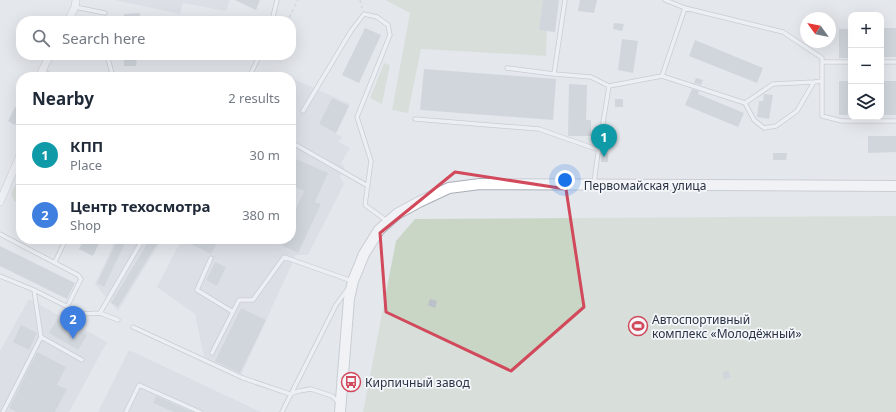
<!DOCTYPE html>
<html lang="en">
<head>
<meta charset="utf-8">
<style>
	body { margin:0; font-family:"Noto Sans",sans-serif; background:#f2f2f3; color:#1f2937 }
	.controls { position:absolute; right:12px; top:12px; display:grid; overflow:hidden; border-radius:8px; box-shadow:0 4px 16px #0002 }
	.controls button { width:36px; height:36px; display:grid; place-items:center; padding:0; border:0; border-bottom:1px solid #e0e1e3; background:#fff; color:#1f2937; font:20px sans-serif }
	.compass { position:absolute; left:800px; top:12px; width:36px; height:36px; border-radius:50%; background:#fff; box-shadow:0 4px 16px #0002; rotate:303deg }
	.you { position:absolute; left:565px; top:180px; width:14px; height:14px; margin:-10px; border:3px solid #fff; border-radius:50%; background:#1a73e8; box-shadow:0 0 0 6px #1a73e833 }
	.badge { display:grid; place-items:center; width:26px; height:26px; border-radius:50%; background:#0b8043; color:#fff; font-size:13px; font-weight:700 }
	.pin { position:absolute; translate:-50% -33px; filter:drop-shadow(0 1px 2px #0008) }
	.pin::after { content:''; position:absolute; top:21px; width:14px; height:12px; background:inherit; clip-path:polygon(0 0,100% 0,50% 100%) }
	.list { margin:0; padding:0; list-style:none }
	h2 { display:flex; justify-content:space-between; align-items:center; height:52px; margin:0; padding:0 16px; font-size:17px }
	h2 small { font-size:13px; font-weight:400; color:#747a83 }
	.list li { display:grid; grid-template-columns:26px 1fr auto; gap:12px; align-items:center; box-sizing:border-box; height:60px; padding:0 16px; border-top:1px solid #e0e1e3 }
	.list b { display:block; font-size:15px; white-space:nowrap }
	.list p { margin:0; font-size:13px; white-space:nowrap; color:#747a83 }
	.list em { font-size:13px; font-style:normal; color:#747a83 }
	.icon { flex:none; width:22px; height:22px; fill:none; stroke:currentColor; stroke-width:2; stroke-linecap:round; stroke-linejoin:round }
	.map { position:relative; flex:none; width:896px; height:412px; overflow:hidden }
	.search { position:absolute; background:#fff; box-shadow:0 4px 16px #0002; left:16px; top:16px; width:280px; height:44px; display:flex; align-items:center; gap:10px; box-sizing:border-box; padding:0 14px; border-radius:16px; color:#747a83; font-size:15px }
	.panel { position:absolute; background:#fff; box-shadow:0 4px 16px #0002; left:16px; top:72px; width:280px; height:172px; border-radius:16px }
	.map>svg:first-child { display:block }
	.built { fill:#d2d6de }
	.green { fill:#c9d6c5 }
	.building { fill:#bbc0ca }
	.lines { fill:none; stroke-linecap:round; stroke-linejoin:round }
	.lane-casing { stroke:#a9aeb7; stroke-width:5 }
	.street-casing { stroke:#a9aeb7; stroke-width:8 }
	.secondary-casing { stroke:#a9aeb7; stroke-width:12 }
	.path { stroke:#c2c5cb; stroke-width:1.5; stroke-dasharray:3 3; stroke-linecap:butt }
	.lane { stroke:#f7f8fa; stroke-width:3.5 }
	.street { stroke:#f7f8fa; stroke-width:7 }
	.secondary { stroke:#fff; stroke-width:10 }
	.marked { fill:none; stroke:#d1495b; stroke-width:3; stroke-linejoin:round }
	.labels { text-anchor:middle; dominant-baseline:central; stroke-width:3.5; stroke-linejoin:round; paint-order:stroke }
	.street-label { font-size:12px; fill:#2b3445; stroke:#f4f6f9 }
	.poi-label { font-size:12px; fill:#2b3445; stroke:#f4f6f9; text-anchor:start }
</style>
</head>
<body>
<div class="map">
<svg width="896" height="412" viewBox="0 0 896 412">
	<rect width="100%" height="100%" fill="#e4e7ec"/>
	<!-- built -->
	<path class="built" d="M115,0H230L226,11L183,3L180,14Z
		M291,78L350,104L336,134L342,137L339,142L350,148L341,163L345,168L340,177L344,184L308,255H296L241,375L204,357L195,314L157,287L182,239H291Z
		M116,239H162L118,311L95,284Z
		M29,299L107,342L69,412H0V351Z
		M129,350L261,412H98Z"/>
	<!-- green -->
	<path class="green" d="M385,0H548L546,56L421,49L408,113L392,110L410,13Z
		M384,63L390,65L382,104L370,98Z
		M21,174V204L14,201L11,194Z
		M896,216V412H363L396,241L415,219Z"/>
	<!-- building -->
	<path class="building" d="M235,0H260L256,10Z
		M543,0H559L555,32L539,30Z
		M580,0H597L594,13L578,11Z
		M140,13V21H124V14Z
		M614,23L624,24L622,31L613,29Z
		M365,28L381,35L359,83L342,75Z
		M881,28H896V57H881Z
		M839,29H851V58H839Z
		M622,39L638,41L633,73L618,70Z
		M695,40L763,68L757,83L689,56Z
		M124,57H137L136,66H124Z
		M424,69L556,79L553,120L420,110Z
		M696,78L703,80L701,85L694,83Z
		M839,81H851V115H839Z
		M881,81H896V115H881Z
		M569,84L587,85L586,120H591V136H568Z
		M692,89L699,91L698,94L744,113L738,127L685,105Z
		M764,94L773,95L769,119L757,117L759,101H763Z
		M332,98L349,106L336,133L319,124Z
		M615,99H623V107H615Z
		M15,107L21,110V113L15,125L8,121Z
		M868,136H896V152L868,153Z
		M601,153H608V162H601Z
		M773,153H787L786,160H773Z
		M296,159L328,173L315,202L321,204L298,253L279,244L282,239H291V220L304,191L291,185V170Z
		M84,239H101L93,256L79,249Z
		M118,239H127L104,287L97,283Z
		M150,239H160L118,307L111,303Z
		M181,239H204L216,245L211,254Z
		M0,246L75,283L67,299L0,266Z
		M215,262L226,267L217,286L206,280Z
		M430,299L437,301L435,308L428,305Z
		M241,308L266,320L240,373L215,361Z
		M58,318L87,335L78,350L49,333Z
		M21,325L37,333L29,350L13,342Z
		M37,352L66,367L57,385L67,389L55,412H16L9,408Z
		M728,370L731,377L724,380L722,373Z
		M156,396L192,412H174L153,403Z"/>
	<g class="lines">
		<defs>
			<path id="lane" d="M665,0L685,8
				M75,7L105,13
				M272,21L277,0
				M107,55L113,77
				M822,62H851
				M881,62H896
				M507,68L554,74L591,77L609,86
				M42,71L55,77
				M554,74L565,0
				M662,76L745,103L773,84L814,82L822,81
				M249,77L260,55
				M745,103L754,120L764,128L776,126L797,111L814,82
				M303,111L351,31L364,14L377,17L388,25L390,35L357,117L371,161L365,205L387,221
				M415,119L539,129L599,150
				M291,142L368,186
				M594,183L597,160L609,86L662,76L685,8L783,32L822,58V116L842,121H896
				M0,234L78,275L81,279L67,307
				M211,258L197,290L233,312
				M55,262L66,239
				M0,276L34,290L82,314L100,313L143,239
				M34,290L41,337L82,360
				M100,313L118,320
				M133,327L243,378L290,394L299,391L311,389L332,396L338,402
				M212,353L239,300H253L284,257L352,281
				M3,412L41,337
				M126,412L139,385L200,412
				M282,412L336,305L347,290"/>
			<path id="street" d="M68,21L75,7L76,0
				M39,77L50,55
				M0,202L21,153"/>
			<path id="secondary" d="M340,412L349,299L353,281L364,254L379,230L397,214L419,202L449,188L480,184L896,186"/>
		</defs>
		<!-- lane casing -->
		<use href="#lane" class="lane-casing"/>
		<!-- street casing -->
		<use href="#street" class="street-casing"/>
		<!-- secondary casing -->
		<use href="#secondary" class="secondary-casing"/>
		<!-- path -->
		<path class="path" d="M360,0L362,8
			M280,16L288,20L298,0"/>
		<!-- lane -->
		<use href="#lane" class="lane"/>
		<!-- street -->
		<use href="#street" class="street"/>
		<!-- secondary -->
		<use href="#secondary" class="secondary"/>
	</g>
	<!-- marked area -->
	<path d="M0 0H896V412H0ZM455,172L566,189L584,307L511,371L386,312L380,233Z" fill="#e4e7ec" fill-opacity=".55" fill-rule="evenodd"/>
	<path class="marked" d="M455,172L566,189L584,307L511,371L386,312L380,233Z"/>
	<!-- icons -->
	<defs>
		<symbol id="stadium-ring" viewBox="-11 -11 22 22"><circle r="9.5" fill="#f4f6f9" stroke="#d1495b" stroke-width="1.5"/><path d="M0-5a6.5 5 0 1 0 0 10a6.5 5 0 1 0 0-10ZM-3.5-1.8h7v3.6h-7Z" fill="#d1495b"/></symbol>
		<symbol id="bus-ring" viewBox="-11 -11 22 22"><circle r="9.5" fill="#f4f6f9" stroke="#d1495b" stroke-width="1.5"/><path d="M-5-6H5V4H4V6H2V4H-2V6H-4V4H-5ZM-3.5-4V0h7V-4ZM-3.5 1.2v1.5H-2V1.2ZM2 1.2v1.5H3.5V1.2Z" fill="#d1495b"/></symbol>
	</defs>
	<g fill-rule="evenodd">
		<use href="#stadium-ring" x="627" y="315" width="22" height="22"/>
		<use href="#bus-ring" x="340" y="371" width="22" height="22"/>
	</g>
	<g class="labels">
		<!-- street labels -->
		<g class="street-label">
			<text x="645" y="185">Первомайская улица</text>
		</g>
		<!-- poi labels -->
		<g class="poi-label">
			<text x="652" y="319">Автоспортивный<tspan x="652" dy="14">комплекс «Молодёжный»</tspan></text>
			<text x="365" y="382">Кирпичный завод</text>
		</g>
	</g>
</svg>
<div class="controls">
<button>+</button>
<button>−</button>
<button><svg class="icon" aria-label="layers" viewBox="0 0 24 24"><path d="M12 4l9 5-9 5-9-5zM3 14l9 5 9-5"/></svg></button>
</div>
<svg class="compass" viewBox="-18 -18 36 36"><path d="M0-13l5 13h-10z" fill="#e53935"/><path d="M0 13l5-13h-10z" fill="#747a83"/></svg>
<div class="you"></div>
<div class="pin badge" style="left:604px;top:157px;background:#0f9aa8">1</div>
<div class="pin badge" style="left:73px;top:339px;background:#3f7fe0">2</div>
<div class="search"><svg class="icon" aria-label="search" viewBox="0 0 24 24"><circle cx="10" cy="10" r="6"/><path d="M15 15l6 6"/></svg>Search here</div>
<section class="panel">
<h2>Nearby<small>2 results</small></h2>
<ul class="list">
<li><span class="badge" style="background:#0f9aa8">1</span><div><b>КПП</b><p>Place</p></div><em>30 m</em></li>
<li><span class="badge" style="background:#3f7fe0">2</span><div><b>Центр техосмотра</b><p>Shop</p></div><em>380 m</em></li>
</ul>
</section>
</div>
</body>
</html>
